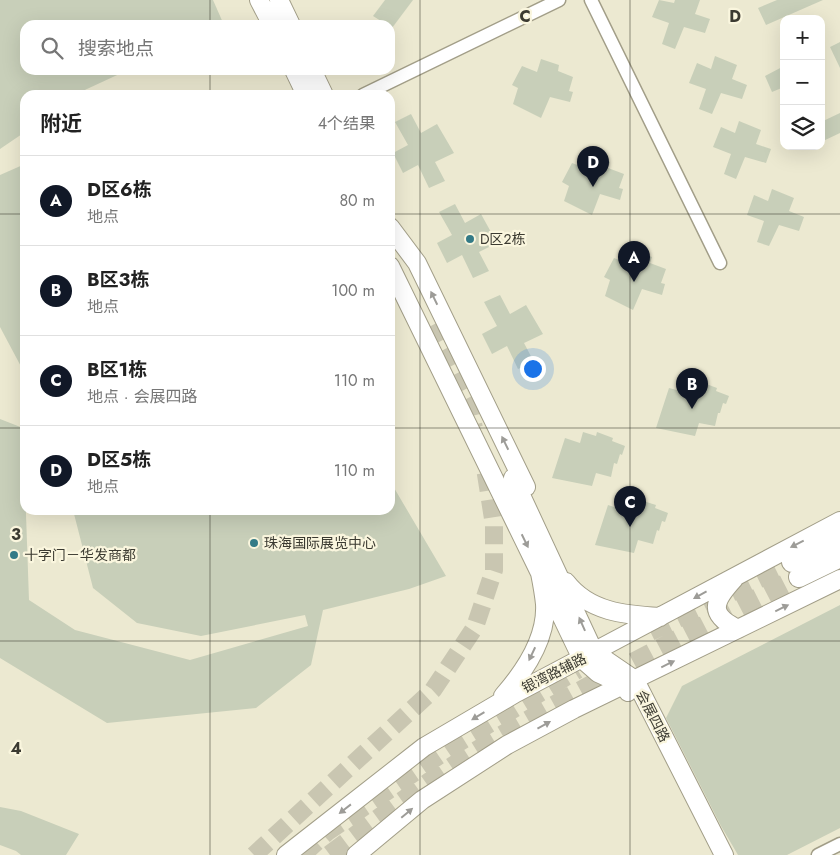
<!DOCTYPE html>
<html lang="zh">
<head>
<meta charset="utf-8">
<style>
	body { margin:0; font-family:Jost,"Noto Sans SC",sans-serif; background:#f6f6f6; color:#222 }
	.controls { position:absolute; right:15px; top:15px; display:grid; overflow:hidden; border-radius:10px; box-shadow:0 5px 20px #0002 }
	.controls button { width:45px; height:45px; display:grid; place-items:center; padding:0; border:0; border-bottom:1px solid #e0e0e0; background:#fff; color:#222; font:25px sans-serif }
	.you { position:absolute; left:532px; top:368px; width:18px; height:18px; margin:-12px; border:4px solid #fff; border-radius:50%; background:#1a73e8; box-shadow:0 0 0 8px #1a73e833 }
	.badge { display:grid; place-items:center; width:32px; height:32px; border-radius:50%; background:#111827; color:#fff; font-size:16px; font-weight:700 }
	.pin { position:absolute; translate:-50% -41px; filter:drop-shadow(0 1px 2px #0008) }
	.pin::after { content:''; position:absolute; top:26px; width:18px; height:15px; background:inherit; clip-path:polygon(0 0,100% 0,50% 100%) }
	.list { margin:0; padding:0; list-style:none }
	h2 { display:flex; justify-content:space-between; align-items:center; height:65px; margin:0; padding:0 20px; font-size:21px }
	h2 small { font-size:16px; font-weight:400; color:#767676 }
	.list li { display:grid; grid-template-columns:32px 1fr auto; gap:15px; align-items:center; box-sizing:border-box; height:90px; padding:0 20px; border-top:1px solid #e0e0e0 }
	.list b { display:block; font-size:19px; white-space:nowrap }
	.list p { margin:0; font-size:16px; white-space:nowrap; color:#767676 }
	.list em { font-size:16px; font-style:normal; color:#767676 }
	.icon { flex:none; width:28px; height:28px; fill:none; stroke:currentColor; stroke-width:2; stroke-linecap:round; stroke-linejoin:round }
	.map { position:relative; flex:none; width:840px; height:855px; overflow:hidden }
	.search { position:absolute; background:#fff; box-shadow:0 5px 20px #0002; left:20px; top:20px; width:375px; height:55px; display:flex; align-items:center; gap:12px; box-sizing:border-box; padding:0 18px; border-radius:15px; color:#767676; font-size:19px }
	.panel { position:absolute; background:#fff; box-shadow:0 5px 20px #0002; left:20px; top:90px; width:375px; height:425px; border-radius:15px }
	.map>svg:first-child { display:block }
	.building { fill:#c8cfb9 }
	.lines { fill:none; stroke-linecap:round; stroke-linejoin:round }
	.secondary-tunnel { stroke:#c9c6b1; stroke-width:18; stroke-dasharray:18 9; stroke-linecap:butt }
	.trunk-tunnel { stroke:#c9c6b1; stroke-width:20; stroke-dasharray:20 10; stroke-linecap:butt }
	.minor-casing { stroke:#a29e88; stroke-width:15 }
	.secondary-casing { stroke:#a29e88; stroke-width:20 }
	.trunk-casing { stroke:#a29e88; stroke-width:22 }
	.minor { stroke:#fff; stroke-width:12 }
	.secondary { stroke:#fff; stroke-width:18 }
	.trunk { stroke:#fff; stroke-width:20 }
	.oneway { fill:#9d9c98 }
	.grid { fill:none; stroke:#3b3a31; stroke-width:1; stroke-opacity:0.55 }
	.poi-dot { fill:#347b87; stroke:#faf6de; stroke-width:2 }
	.labels { text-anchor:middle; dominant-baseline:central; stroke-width:4.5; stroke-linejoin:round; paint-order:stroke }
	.poi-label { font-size:14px; fill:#3b3a31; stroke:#faf6de; text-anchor:start }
	.street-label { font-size:14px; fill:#3b3a31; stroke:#faf6de }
	.grid-label { font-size:16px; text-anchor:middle; font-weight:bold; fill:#3b3a31; stroke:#faf6de; stroke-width:4.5; stroke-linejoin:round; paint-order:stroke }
</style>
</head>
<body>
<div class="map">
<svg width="840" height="855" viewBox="0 0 840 855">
	<rect width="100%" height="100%" fill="#ece9d1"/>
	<!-- building -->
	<path class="building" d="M0,0H213L224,25H25V70H128L74,95H25V132L0,149Z
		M385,0H413L392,28L373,16Z
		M659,0L674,3L675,0H700L695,14L710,19L705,33L684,27L675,49L662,44L669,23L652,17Z
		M777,0H823L766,25L758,8Z
		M840,42V68L830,47Z
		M715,56L737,65L732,79L747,85L742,99L721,93L712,114L699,109L706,89L689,83L697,63L711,69Z
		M541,59L559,65L558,71L573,77L569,91L573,92L570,102L550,97L541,118L513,104L518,88L512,85L522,66L537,72Z
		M784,66V87L772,92L765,76Z
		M840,113V133L821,142V122Z
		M411,114L421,133L437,124L454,153L435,162L445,181L429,188L418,165L403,173L393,153L408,145L395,122Z
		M739,121L761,130L756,144L771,149L766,163L745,157L736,179L724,174L731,154L713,147L721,127L735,133Z
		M592,156L610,162L608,168L624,174L619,188L623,189L620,200L600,194L592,215L564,201L569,186L562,182L572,163L588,169Z
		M25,164V374L0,327V175Z
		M772,189L794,198L789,211L804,217L799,231L779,225L769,246L757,242L764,221L747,215L754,195L768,201Z
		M455,204L465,223L481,214L497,243L479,252L489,271L473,278L462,255L447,263L437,243L452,235L439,212Z
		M634,251L652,257L650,263L666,269L661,283L665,284L662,295L642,289L633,310L605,296L610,280L604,277L614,258L629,264Z
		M500,295L510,314L526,305L543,334L524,343L534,362L518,369L507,346L492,354L482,334L497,326L484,302Z
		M686,381L700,385L701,382L717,388L716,391L729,396L726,404L723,403L720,413H718L715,426L699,423L695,436L656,428L669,388L684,392Z
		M0,419L23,428L29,600L75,630L190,660L308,626L305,615L201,636L137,623L93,588L73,510H390V481L446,576L409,589L323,610L311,665L256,708L107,723L0,658Z
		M583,432L596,436L597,432L613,438L612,441L625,446L622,455L620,454L617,464L614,463L611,477L596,473L592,486L552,478L565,438L580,443Z
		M625,499L639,503L640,500L656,505L655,508L668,513L665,522L662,521L659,531L657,530L653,544L638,540L634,553L595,545L608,505L623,510Z
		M840,605V828L787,855H738L721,826L666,718L682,686Z
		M0,807L21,811L79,834L66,855H21L16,851L0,845Z"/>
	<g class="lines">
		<!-- secondary-tunnel -->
		<path class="secondary-tunnel" d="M429,327L467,400L474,428
			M254,855L433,690L475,627L494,570V525L485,468"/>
		<!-- trunk-tunnel -->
		<path class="trunk-tunnel" d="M650,631L792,562
			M301,855L327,831L450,747L577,669
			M330,855C381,817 431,779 485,746C587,684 693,632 799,577"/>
		<defs>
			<path id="minor" d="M591,0L720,263
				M363,95L559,0
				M818,855L840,844"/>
			<path id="secondary" d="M259,0L272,25
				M279,0L291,25
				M294,70L306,95
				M312,70L324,95
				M390,227L417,263L526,487
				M390,266L540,573C542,583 544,594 545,604C547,638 524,672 503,696
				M513,478L594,652L635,680L724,855
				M734,579C713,602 708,614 738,629
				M566,582C589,612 625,615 660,617
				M547,586L582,659L598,673L624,685L628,692
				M286,855L424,747L516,693L840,521
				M356,855L422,800L507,745L574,709L840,579"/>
			<path id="trunk" d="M792,562L840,537
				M799,577L840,557"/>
		</defs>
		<!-- minor casing -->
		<use href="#minor" class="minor-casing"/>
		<!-- secondary casing -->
		<use href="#secondary" class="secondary-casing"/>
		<!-- trunk casing -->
		<use href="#trunk" class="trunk-casing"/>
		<!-- minor -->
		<use href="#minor" class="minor"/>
		<!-- secondary -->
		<use href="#secondary" class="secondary"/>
		<!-- trunk -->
		<use href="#trunk" class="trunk"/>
	</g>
	<!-- one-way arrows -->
	<defs><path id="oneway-solid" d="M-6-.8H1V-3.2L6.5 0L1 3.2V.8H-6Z" transform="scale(1.25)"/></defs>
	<g class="oneway">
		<use href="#oneway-solid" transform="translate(434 298) rotate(-116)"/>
		<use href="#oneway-solid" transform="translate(505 443) rotate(-116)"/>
		<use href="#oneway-solid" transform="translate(525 541) rotate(64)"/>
		<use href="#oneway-solid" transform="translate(797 544) rotate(153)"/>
		<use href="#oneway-solid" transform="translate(700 595) rotate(151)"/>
		<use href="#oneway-solid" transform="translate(782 608) rotate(-26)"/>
		<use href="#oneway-solid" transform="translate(582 624) rotate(-114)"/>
		<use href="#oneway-solid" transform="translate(532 654) rotate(115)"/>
		<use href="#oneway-solid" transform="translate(668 664) rotate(-26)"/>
		<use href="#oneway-solid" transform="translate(478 716) rotate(149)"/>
		<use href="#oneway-solid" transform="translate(544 725) rotate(-29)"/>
		<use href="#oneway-solid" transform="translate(345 809) rotate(142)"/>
		<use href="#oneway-solid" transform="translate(407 813) rotate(-40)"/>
	</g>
	<!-- grid -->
	<path class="grid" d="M210,0V25M420,0V855M630,0V855M210,70V95M0,214H25M390,214H840M0,428H25M390,428H840M210,510V855M0,641H840"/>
	<!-- markers -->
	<g class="poi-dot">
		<circle cx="470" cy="239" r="5"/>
		<circle cx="254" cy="543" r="5"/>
		<circle cx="14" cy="555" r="5"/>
	</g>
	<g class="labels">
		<!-- poi labels -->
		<g class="poi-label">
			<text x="480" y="239">D区2栋</text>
			<text x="264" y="543">珠海国际展览中心</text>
			<text x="24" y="555">十字门－华发商都</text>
		</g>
		<!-- street labels -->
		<g class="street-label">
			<text transform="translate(554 673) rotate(-27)">银湾路辅路</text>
			<text transform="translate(653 716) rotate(63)">会展四路</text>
		</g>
	</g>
	<g class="grid-label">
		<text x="525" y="22">C</text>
		<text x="735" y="22">D</text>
		<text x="16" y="540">3</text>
		<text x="16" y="754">4</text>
	</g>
</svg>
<div class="controls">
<button>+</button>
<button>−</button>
<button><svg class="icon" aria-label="layers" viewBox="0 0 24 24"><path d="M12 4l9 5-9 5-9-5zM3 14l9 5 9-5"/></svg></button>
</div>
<div class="you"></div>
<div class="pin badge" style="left:634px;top:282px">A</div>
<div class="pin badge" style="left:692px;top:409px">B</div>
<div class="pin badge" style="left:630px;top:527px">C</div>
<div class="pin badge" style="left:593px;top:187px">D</div>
<div class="search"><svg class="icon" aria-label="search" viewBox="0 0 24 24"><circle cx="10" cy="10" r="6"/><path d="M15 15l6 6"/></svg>搜索地点</div>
<section class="panel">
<h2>附近<small>4个结果</small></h2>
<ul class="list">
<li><span class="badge">A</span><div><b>D区6栋</b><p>地点</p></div><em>80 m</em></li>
<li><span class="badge">B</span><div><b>B区3栋</b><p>地点</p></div><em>100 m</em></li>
<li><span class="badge">C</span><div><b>B区1栋</b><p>地点 · 会展四路</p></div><em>110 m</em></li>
<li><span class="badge">D</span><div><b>D区5栋</b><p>地点</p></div><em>110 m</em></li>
</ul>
</section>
</div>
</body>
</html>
